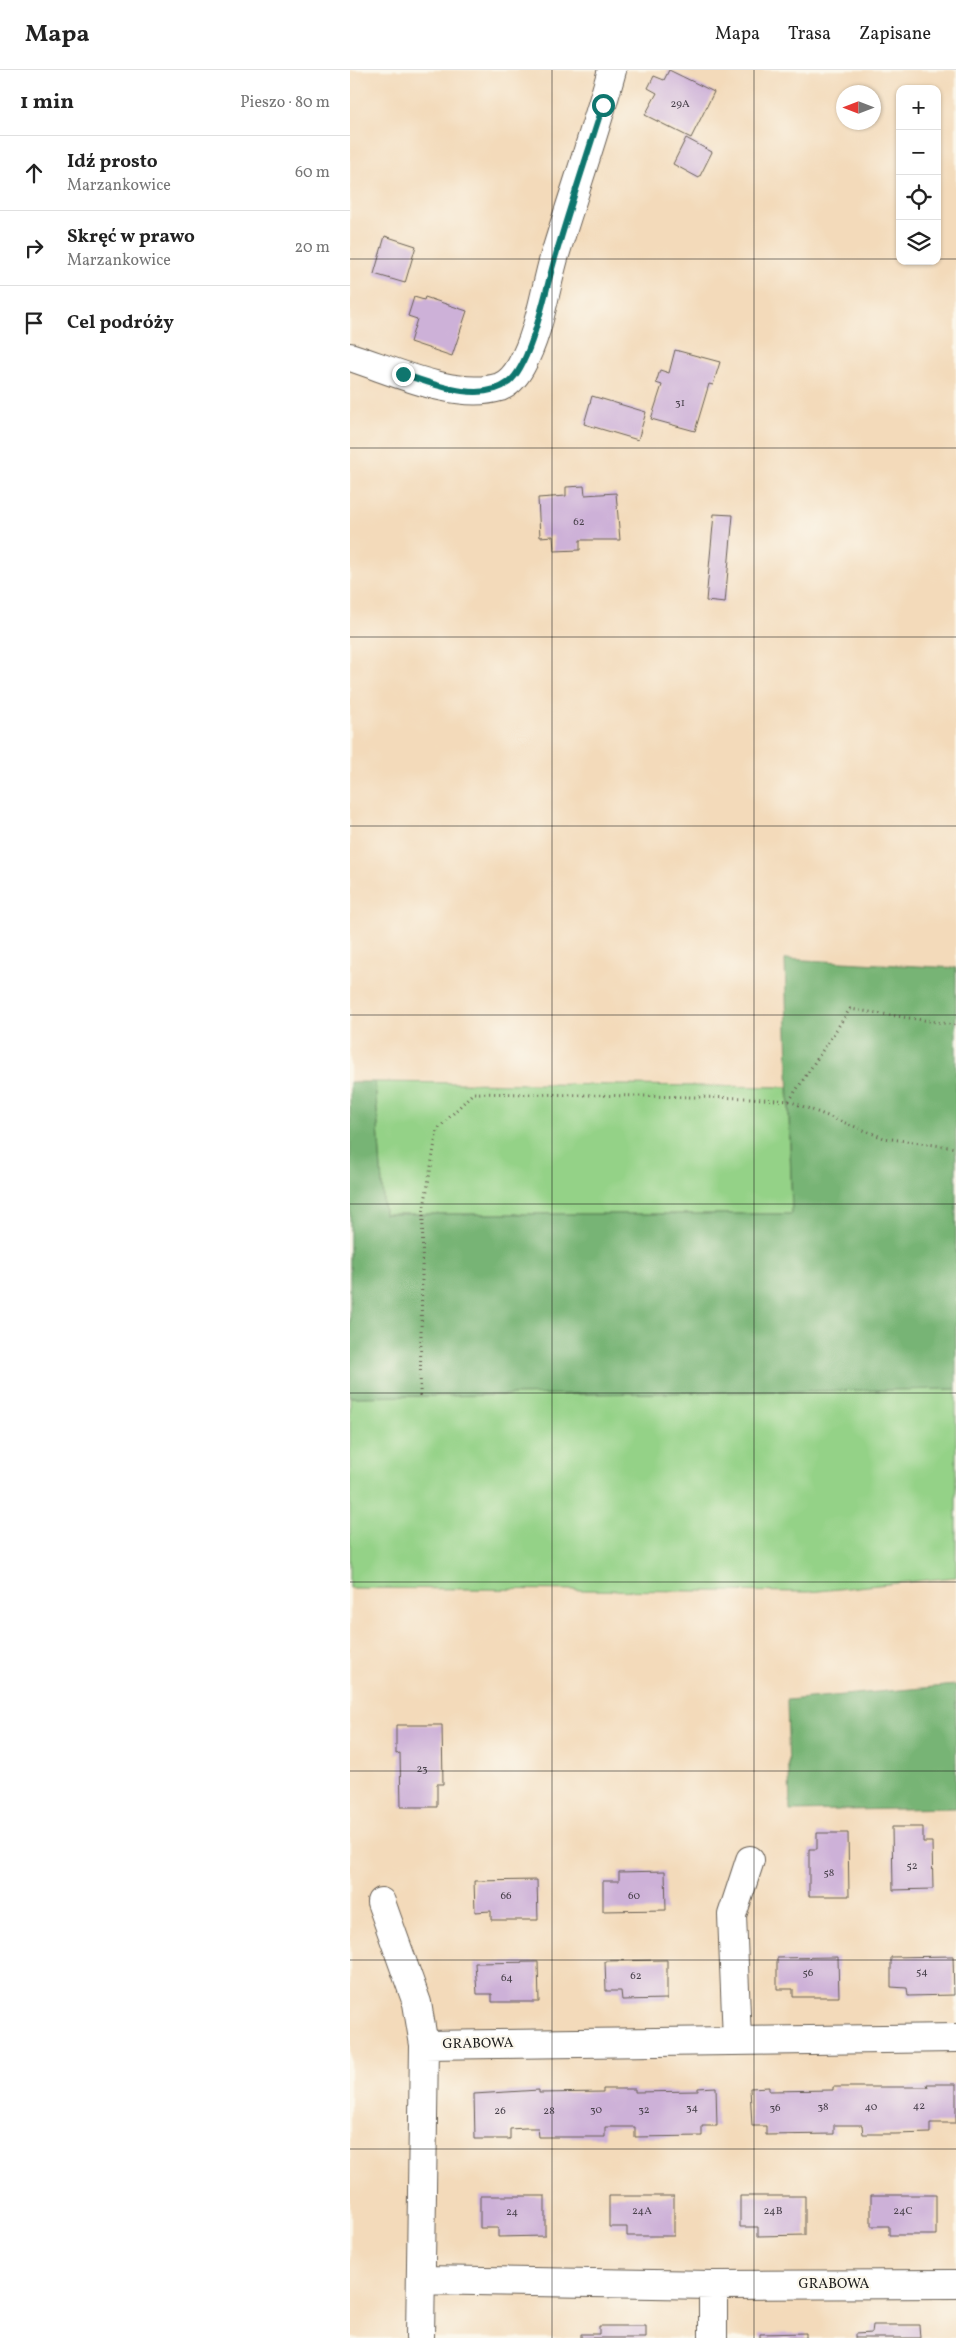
<!DOCTYPE html>
<html lang="pl">
<head>
<meta charset="utf-8">
<style>
	body { margin:0; font-family:Vollkorn,serif; background:#f6f6f6; color:#222 }
	.controls { position:absolute; right:15px; top:15px; display:grid; overflow:hidden; border-radius:10px; box-shadow:0 1px 4px #0004 }
	.controls button { width:45px; height:45px; display:grid; place-items:center; padding:0; border:0; border-bottom:1px solid #e0e0e0; background:#fff; color:#222; font:25px sans-serif }
	.compass { position:absolute; left:486px; top:15px; width:45px; height:45px; border-radius:50%; background:#fff; box-shadow:0 1px 4px #0004; rotate:270deg }
	.stop { position:absolute; width:15px; height:15px; margin:-11px; border:4px solid #0f766e; border-radius:50%; background:#fff }
	.stop.end { background:#0f766e; border-color:#fff; box-shadow:0 1px 5px #0008 }
	.list { margin:0; padding:0; list-style:none }
	h2 { display:flex; justify-content:space-between; align-items:center; height:65px; margin:0; padding:0 20px; font-size:21px }
	h2 small { font-size:16px; font-weight:400; color:#767676 }
	.list li { display:grid; grid-template-columns:32px 1fr auto; gap:15px; align-items:center; box-sizing:border-box; height:75px; padding:0 20px; border-top:1px solid #e0e0e0 }
	.list b { display:block; font-size:19px; white-space:nowrap }
	.list p { margin:0; font-size:16px; white-space:nowrap; color:#767676 }
	.list em { font-size:16px; font-style:normal; color:#767676 }
	.icon { flex:none; width:28px; height:28px; fill:none; stroke:currentColor; stroke-width:2; stroke-linecap:round; stroke-linejoin:round }
	.map { position:relative; flex:none; width:606px; height:2268px; overflow:hidden }
	header { display:flex; align-items:center; gap:30px; box-sizing:border-box; height:70px; padding:0 25px; background:#fff; border-bottom:1px solid #e0e0e0 }
	header strong { font-size:24px }
	nav { display:flex; gap:28px; margin-inline-start:auto; font-size:18px }
	main { display:flex }
	aside { flex:1; background:#fff }
	.map>svg:first-child { display:block }
	.green { fill:#94d287; stroke:#587752 }
	.forest { fill:#77b474; stroke:#4a6848 }
	.building { fill:#cdb1d8 }
	.lines { fill:none; stroke-linecap:round; stroke-linejoin:round }
	.minor-casing { stroke:#675e53; stroke-width:30 }
	.path { stroke:#675e53; stroke-width:3; stroke-dasharray:1 4; stroke-linecap:butt }
	.minor { stroke:#fff; stroke-width:28 }
	.route { stroke:#0f766e; stroke-width:6 }
	.grid { fill:none; stroke:#1c1c1c; stroke-width:1; stroke-opacity:0.55 }
	.labels { text-anchor:middle; dominant-baseline:central; stroke-width:4.5; stroke-linejoin:round; paint-order:stroke }
	.number-label { font-size:11px; fill:#48414b }
	.street-label { font-size:14px; fill:#1c1c1c; stroke:#fbf7ec }
</style>
</head>
<body>
<header>
<strong>Mapa</strong>
<nav><a>Mapa</a><a>Trasa</a><a>Zapisane</a></nav>
</header>
<main>
<aside>
<h2>1 min<small>Pieszo · 80 m</small></h2>
<ul class="list">
<li><svg class="icon" aria-label="ahead" viewBox="0 0 24 24"><path d="M12 20V5M6 11l6-6 6 6"/></svg><div><b>Idź prosto</b><p>Marzankowice</p></div><em>60 m</em></li>
<li><svg class="icon" aria-label="right" viewBox="0 0 24 24"><path d="M7 20v-9h11M14 6l5 5-5 5"/></svg><div><b>Skręć w prawo</b><p>Marzankowice</p></div><em>20 m</em></li>
<li><svg class="icon" aria-label="arrive" viewBox="0 0 24 24"><path d="M6 21V4h12l-3 4 3 4H6"/></svg><div><b>Cel podróży</b></div></li>
</ul>
</aside>
<div class="map">
<svg width="606" height="2268" viewBox="0 0 606 2268">
	<rect width="100%" height="100%" fill="#fbf7ec"/>
	<filter id="ink" filterUnits="userSpaceOnUse"><feTurbulence type="fractalNoise" baseFrequency=".02" numOctaves="2"/><feDisplacementMap in="SourceGraphic" scale="10" xChannelSelector="R" yChannelSelector="G"/><feConvolveMatrix kernelMatrix="1 2 1 2 8 2 1 2 1" color-interpolation-filters="sRGB"/></filter>
	<filter id="wash" filterUnits="userSpaceOnUse"><feTurbulence type="fractalNoise" baseFrequency=".0096" numOctaves="4" result="noise"/><feDisplacementMap in="SourceGraphic" scale="20" xChannelSelector="R" yChannelSelector="G"/><feGaussianBlur stdDeviation="1.12" result="paint"/><feColorMatrix in="noise" values="0 0 0 0 0 0 0 0 0 0 0 0 0 0 0 0 0 1.4 0 .05"/><feComposite in="paint" operator="in"/></filter>
	<g filter="url(#wash)">
		<rect width="100%" height="100%" fill="#f3daba"/>
		<!-- green -->
		<path class="green" d="M25,1012L438,1017L442,1144H34Z
			M606,1319V1507L459,1522L0,1518V1327Z"/>
		<!-- forest -->
		<path class="forest" d="M435,889L606,898V1319L0,1327V1012H25L34,1144H442Z
			M606,1615V1738L440,1741L437,1630Z"/>
		<g id="blocks">
			<!-- building -->
			<path class="building" d="M319,0L364,22L341,68L295,45L307,23L298,18L304,6L314,10Z
				M336,68L362,82L349,108L323,94Z
				M35,166L66,176L55,213L24,204Z
				M64,227L74,230L75,227L117,241L102,286L60,272L67,249L58,246Z
				M325,280L370,292L363,315L359,314L345,361L301,349L312,315L306,313L310,300L319,303Z
				M242,326L296,342L288,370L234,354Z
				M234,416L235,425L266,423L270,470H230V480L204,481L203,466L190,467L188,428L216,426V417Z
				M364,444L383,445L375,533L356,531Z
				M46,1655H92L93,1714H87V1737H51L50,1683L46,1684Z
				M542,1757H573V1772H582L583,1819L543,1820Z
				M467,1763H498L499,1826H459V1779H467Z
				M315,1801L316,1840L253,1841V1811H269V1802Z
				M187,1810L188,1850H141V1841L125,1842L124,1811Z
				M603,1886L604,1925L558,1926L557,1918L541,1917V1887Z
				M488,1887L489,1927H443V1919H427V1888Z
				M317,1890V1929L272,1930L271,1921H256L255,1891Z
				M188,1892L189,1932H142V1924H127L125,1893Z
				M577,2014H606V2053H580V2063L545,2064H513L512,2055H484V2064L416,2065V2056H402L400,2018L419,2017V2021L483,2020V2017H578Z
				M366,2017L367,2056H352V2066L285,2067V2057H255V2067H189L188,2058H175L160,2059V2069H125L124,2024L189,2020V2023L253,2022V2019H285V2022L348,2021V2018Z
				M521,2125H586V2165H539V2156H521Z
				M130,2126H195V2166L148,2167V2158H130Z
				M259,2126H324V2166H277V2157H259Z
				M390,2126H455V2165L408,2166V2157H390Z
				M523,2255H569L570,2268H505V2264L522,2263Z
				M249,2256H296V2268H231V2264H249Z
				M456,2263V2268H410V2264Z"/>
		</g>
	</g>
	<g filter="url(#ink)">
		<use href="#blocks" fill-opacity="0" stroke="#675e53" stroke-width="1"/>
		<g class="lines">
			<defs>
				<path id="minor" d="M0,287C42,300 106,331 150,317C160,313 166,305 171,296C189,264 194,224 204,188C223,125 245,63 262,0
					M31,1832L67,1933L74,1975
					M387,1970L382,1845L400,1790
					M71,2210L363,2215L606,2214
					M363,2215V2268
					M70,2268L74,1975L606,1968"/>
			</defs>
			<!-- minor casing -->
			<use href="#minor" class="minor-casing"/>
			<!-- path -->
			<path class="path" d="M439,1031L534,1068L606,1078
				M70,1326L73,1144L87,1060L123,1023L400,1028L439,1031L500,939L606,955"/>
			<!-- minor -->
			<use href="#minor" class="minor"/>
		</g>
	</g>
	<g class="lines" filter="url(#ink)">
		<!-- route -->
		<path class="route" d="M53,304C83,314 130,334 159,312C182,294 196,217 205,188C220,136 237,86 253,35"/>
	</g>
	<!-- grid -->
	<path class="grid" d="M202,0V2268M404,0V2268M0,189H550M587,189H606M0,378H606M0,567H606M0,756H606M0,945H606M0,1134H606M0,1323H606M0,1512H606M0,1701H606M0,1890H606M0,2079H606"/>
	<g class="labels">
		<!-- number labels -->
		<g class="number-label">
			<text x="330" y="34">29A</text>
			<text x="330" y="333">31</text>
			<text x="229" y="452">62</text>
			<text x="72" y="1699">23</text>
			<text x="562" y="1796">52</text>
			<text x="479" y="1803">58</text>
			<text x="156" y="1826">66</text>
			<text x="284" y="1826">60</text>
			<text x="572" y="1902">54</text>
			<text x="458" y="1903">56</text>
			<text x="286" y="1906">62</text>
			<text x="157" y="1908">64</text>
			<text x="569" y="2036">42</text>
			<text x="473" y="2037">38</text>
			<text x="521" y="2037">40</text>
			<text x="342" y="2038">34</text>
			<text x="425" y="2038">36</text>
			<text x="246" y="2040">30</text>
			<text x="294" y="2040">32</text>
			<text x="150" y="2041">26</text>
			<text x="199" y="2041">28</text>
			<text x="292" y="2141">24A</text>
			<text x="423" y="2141">24B</text>
			<text x="553" y="2141">24C</text>
			<text x="162" y="2142">24</text>
		</g>
		<!-- street labels -->
		<g class="street-label">
			<text transform="translate(128 1974) rotate(-1)">GRABOWA</text>
			<text x="484" y="2214">GRABOWA</text>
		</g>
	</g>
</svg>
<div class="controls">
<button>+</button>
<button>−</button>
<button><svg class="icon" aria-label="locate" viewBox="0 0 24 24"><circle cx="12" cy="12" r="6"/><path d="M12 2v4M12 18v4M2 12h4M18 12h4"/></svg></button>
<button><svg class="icon" aria-label="layers" viewBox="0 0 24 24"><path d="M12 4l9 5-9 5-9-5zM3 14l9 5 9-5"/></svg></button>
</div>
<svg class="compass" viewBox="-18 -18 36 36"><path d="M0-13l5 13h-10z" fill="#e53935"/><path d="M0 13l5-13h-10z" fill="#767676"/></svg>
<div class="stop" style="left:253px;top:35px"></div>
<div class="stop end" style="left:53px;top:304px"></div>
</div>
</main>
</body>
</html>
